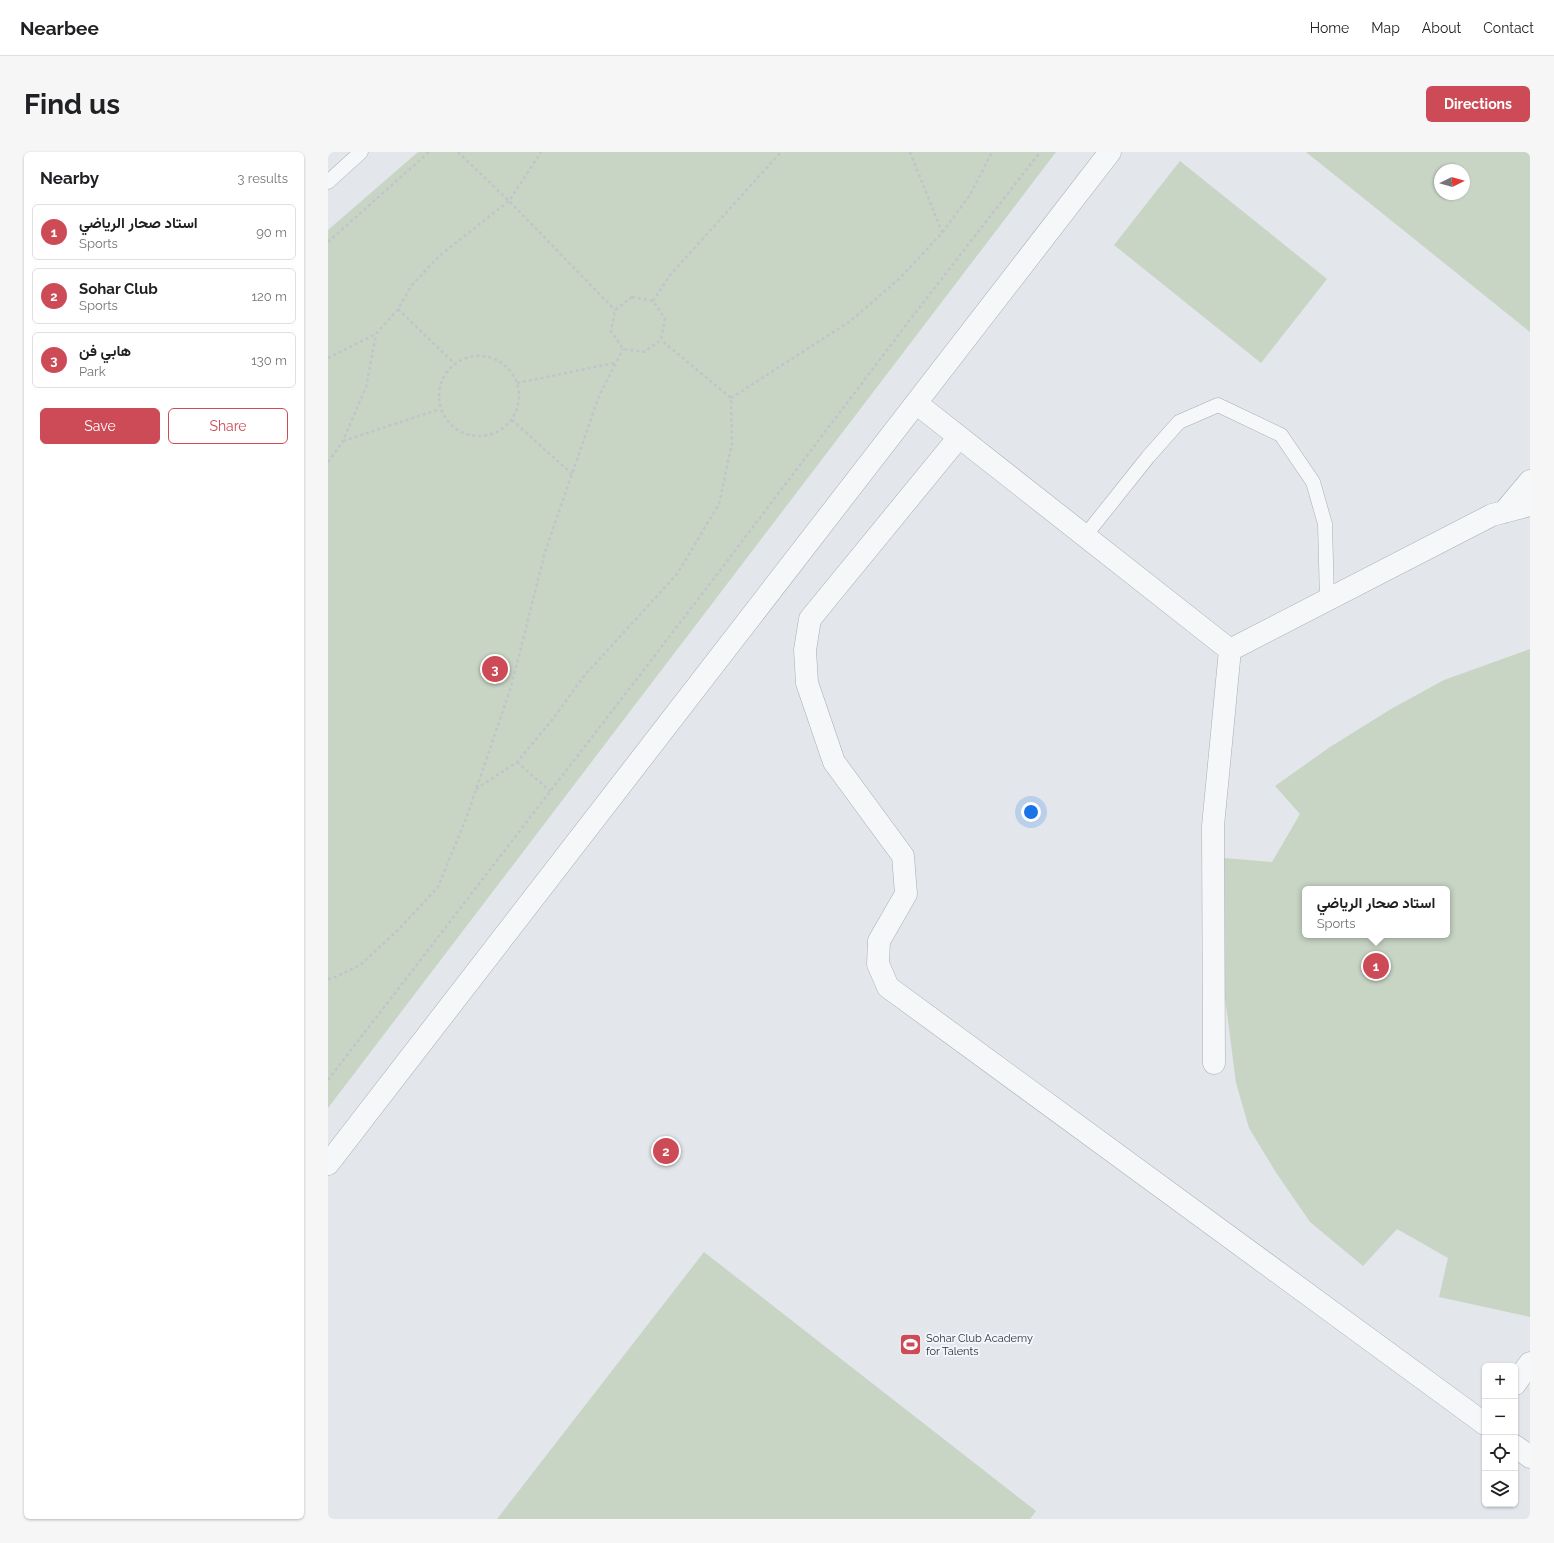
<!DOCTYPE html>
<html lang="en">
<head>
<meta charset="utf-8">
<style>
	body { margin:0; font-family:Raleway,Vazirmatn,sans-serif; background:#f6f6f6; color:#202124 }
	.controls { position:absolute; right:12px; bottom:12px; display:grid; overflow:hidden; border-radius:6px; box-shadow:0 1px 3px #0004 }
	.controls button { width:36px; height:36px; display:grid; place-items:center; padding:0; border:0; border-bottom:1px solid #e0e0e0; background:#fff; color:#202124; font:20px sans-serif }
	.compass { position:absolute; left:1106px; top:12px; width:36px; height:36px; border-radius:50%; background:#fff; box-shadow:0 1px 3px #0004; rotate:85deg }
	.you { position:absolute; left:703px; top:660px; width:14px; height:14px; margin:-10px; border:3px solid #fff; border-radius:50%; background:#1a73e8; box-shadow:0 0 0 6px #1a73e833 }
	.badge { display:grid; place-items:center; width:26px; height:26px; border-radius:50%; background:#cd4b57; color:#fff; font-size:13px; font-weight:700 }
	.pin { position:absolute; translate:-50% -50%; border:2px solid #fff; box-shadow:0 1px 4px #0006 }
	.popup { position:absolute; left:974px; top:734px; width:148px; height:52px; box-sizing:border-box; display:grid; place-content:center; border-radius:6px; background:#fff; filter:drop-shadow(0 1px 3px #0005); font-size:13px; white-space:nowrap; color:#757577 }
	.popup b { font-size:15px; color:#202124 }
	.popup::after { content:''; position:absolute; left:50%; top:100%; margin-left:-8px; border:8px solid transparent; border-top-color:#fff }
	.list { margin:0; padding:0; list-style:none }
	h2 { display:flex; justify-content:space-between; align-items:center; height:52px; margin:0; padding:0 16px; font-size:17px }
	h2 small { font-size:13px; font-weight:400; color:#757577 }
	.list li { display:grid; grid-template-columns:26px 1fr auto; gap:12px; align-items:center; box-sizing:border-box; height:56px; margin:0 8px 8px; padding:0 8px; border:1px solid #e0e0e0; border-radius:6px }
	.list b { display:block; font-size:15px; white-space:nowrap }
	.list p { margin:0; font-size:13px; white-space:nowrap; color:#757577 }
	.list em { font-size:13px; font-style:normal; color:#757577 }
	.actions { display:flex; gap:8px; padding:12px 16px }
	.actions a { flex:1; padding:9px 0; border:1px solid #cd4b57; border-radius:6px; text-align:center; font-size:14px; color:#cd4b57 }
	.actions .main { background:#cd4b57; color:#fff }
	.icon { flex:none; width:22px; height:22px; fill:none; stroke:currentColor; stroke-width:2; stroke-linecap:round; stroke-linejoin:round }
	.map { position:relative; flex:none; width:1202px; height:1367px; overflow:hidden; border-radius:6px }
	header { display:flex; align-items:center; gap:24px; box-sizing:border-box; height:56px; padding:0 20px; background:#fff; border-bottom:1px solid #e0e0e0 }
	header strong { font-size:19px }
	nav { display:flex; gap:22px; margin-inline-start:auto; font-size:14px }
	.intro { display:flex; align-items:center; justify-content:space-between; box-sizing:border-box; height:96px; padding:0 24px }
	h1 { margin:0; font-size:28px }
	.button { padding:10px 18px; border-radius:6px; background:#cd4b57; color:#fff; font-size:14px; font-weight:700 }
	main { display:flex; gap:24px; padding:0 24px }
	aside { flex:1; background:#fff; border-radius:6px; box-shadow:0 1px 3px #0004 }
	.map>svg:first-child { display:block }
	.green { fill:#c8d5c5; fill-rule:evenodd }
	.lines { fill:none; stroke-linecap:round; stroke-linejoin:round }
	.lane-casing { stroke:#a8adb6; stroke-width:15 }
	.street-casing { stroke:#a8adb6; stroke-width:23 }
	.path { stroke:#c1c4ca; stroke-width:2.5; stroke-dasharray:3 3; stroke-linecap:butt }
	.lane { stroke:#f6f7f9; stroke-width:14 }
	.street { stroke:#f6f7f9; stroke-width:22 }
	.labels { text-anchor:middle; dominant-baseline:central; stroke-width:4; stroke-linejoin:round; paint-order:stroke }
	.poi-label { font-size:11px; fill:#2b3344; stroke:#f3f5f8; text-anchor:start }
</style>
</head>
<body>
<header>
<strong>Nearbee</strong>
<nav><a>Home</a><a>Map</a><a>About</a><a>Contact</a></nav>
</header>
<div class="intro"><h1>Find us</h1><a class="button">Directions</a></div>
<main>
<aside>
<h2>Nearby<small>3 results</small></h2>
<ul class="list">
<li><span class="badge">1</span><div><b>استاد صحار الرياضي</b><p>Sports</p></div><em>90 m</em></li>
<li><span class="badge">2</span><div><b>Sohar Club</b><p>Sports</p></div><em>120 m</em></li>
<li><span class="badge">3</span><div><b>هابي فن</b><p>Park</p></div><em>130 m</em></li>
</ul>
<div class="actions"><a class="main">Save</a><a>Share</a></div>
</aside>
<div class="map">
<svg width="1202" height="1367" viewBox="0 0 1202 1367">
	<rect width="100%" height="100%" fill="#e3e6eb"/>
	<!-- green -->
	<path class="green" d="M90,0H728L0,956V78Z
		M978,0H1202V180ZM1112,18H1136V42H1112Z
		M852,9L999,127L933,211L786,93Z
		M1202,497V1165L1111,1145L1120,1106L1069,1077L1035,1114L982,1070L947,1019L921,976L908,931L897,846L896,706L944,710L972,662L947,634L1002,595L1063,557L1116,528ZM977,737H1119V783H977Z
		M376,1100L708,1359L702,1367H169Z"/>
	<g class="lines">
		<defs>
			<path id="lane" d="M0,30L33,0
				M757,384L820,305L851,270L890,253L953,283L985,330L997,372L999,448"/>
			<path id="street" d="M588,251L902,498
				M631,285L482,467L477,498L479,531L506,610L575,704L578,742L551,789L550,812L560,835L1157,1272
				M1176,360L1202,329
				M902,498L1164,363L1202,353
				M886,911L885,674L902,498
				M0,1012L782,0
				M1187,1232L1202,1211
				M1187,1294L1202,1305"/>
		</defs>
		<!-- lane casing -->
		<use href="#lane" class="lane-casing"/>
		<!-- street casing -->
		<use href="#street" class="street-casing"/>
		<!-- path -->
		<path class="path" d="M130,0L181,49L287,158
			M582,0L614,80
			M0,90L101,0
			M304,145L325,149L337,167L333,188L316,200L295,197L283,179L287,158Z
			M325,149L342,123L453,0
			M70,157L126,211
			M111 244a40 40 0 1 1 80 0a40 40 0 1 1-80 0Z
			M0,206L48,182L70,157L84,133L111,104L181,49L213,0
			M189,231L287,211
			M403,246L521,170L571,127L614,81L642,43L664,0
			M184,268L244,322
			M15,289L112,257
			M0,310L15,289L38,235L48,183
			M189,610L222,639
			M148,637L189,610L224,568L256,524L349,422L391,352L404,291L403,246L333,188
			M0,827L5,826L32,813L68,780L110,735L139,664L183,535L217,400L271,244L295,197
			M0,928L378,437L581,169L712,0"/>
		<!-- lane -->
		<use href="#lane" class="lane"/>
		<!-- street -->
		<use href="#street" class="street"/>
	</g>
	<!-- icons -->
	<defs>
		<symbol id="stadium-square" viewBox="-11 -11 22 22"><rect x="-9" y="-9" width="18" height="18" rx="4" fill="#cd4b57" stroke="#f3f5f8"/><path d="M0-5a6.5 5 0 1 0 0 10a6.5 5 0 1 0 0-10ZM-3.5-1.8h7v3.6h-7Z" fill="#fff"/></symbol>
	</defs>
	<g fill-rule="evenodd">
		<use href="#stadium-square" x="570" y="1180" width="25" height="25"/>
	</g>
	<g class="labels">
		<!-- poi labels -->
		<g class="poi-label">
			<text x="598" y="1186">Sohar Club Academy<tspan x="598" dy="13">for Talents</tspan></text>
		</g>
	</g>
</svg>
<div class="controls">
<button>+</button>
<button>−</button>
<button><svg class="icon" aria-label="locate" viewBox="0 0 24 24"><circle cx="12" cy="12" r="6"/><path d="M12 2v4M12 18v4M2 12h4M18 12h4"/></svg></button>
<button><svg class="icon" aria-label="layers" viewBox="0 0 24 24"><path d="M12 4l9 5-9 5-9-5zM3 14l9 5 9-5"/></svg></button>
</div>
<svg class="compass" viewBox="-18 -18 36 36"><path d="M0-13l5 13h-10z" fill="#e53935"/><path d="M0 13l5-13h-10z" fill="#757577"/></svg>
<div class="you"></div>
<div class="pin badge" style="left:1048px;top:814px">1</div>
<div class="popup"><b>استاد صحار الرياضي</b>Sports</div>
<div class="pin badge" style="left:338px;top:999px">2</div>
<div class="pin badge" style="left:167px;top:517px">3</div>
</div>
</main>
</body>
</html>
